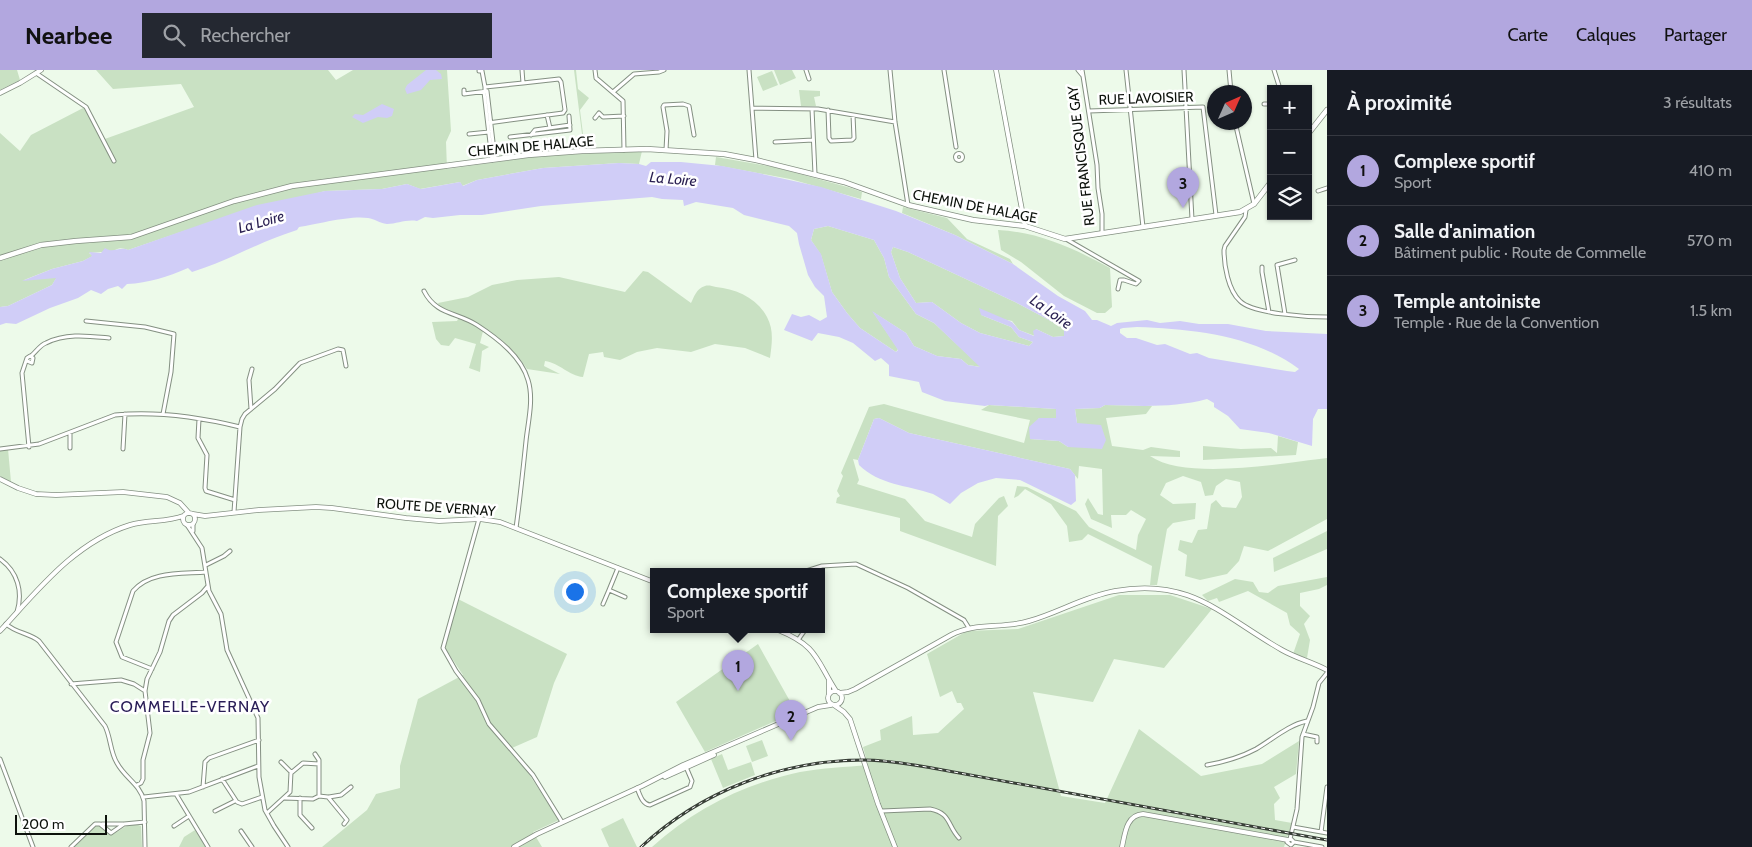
<!DOCTYPE html>
<html lang="fr">
<head>
<meta charset="utf-8">
<style>
	body { margin:0; font-family:Cabin,sans-serif; background:#242831; color:#f1f3f6 }
	.controls { position:absolute; right:15px; top:15px; display:grid; overflow:hidden; border-radius:0px; box-shadow:0 1px 4px #0004 }
	.controls button { width:45px; height:45px; display:grid; place-items:center; padding:0; border:0; border-bottom:1px solid #363941; background:#171b24; color:#f1f3f6; font:25px sans-serif }
	.compass { position:absolute; left:1207px; top:15px; width:45px; height:45px; border-radius:50%; background:#171b24; box-shadow:0 1px 4px #0004; rotate:45deg }
	.scale { position:absolute; left:15px; bottom:12px; width:92px; box-sizing:border-box; padding-left:5px; border:2px solid #0d120c; border-top:0; font-size:14px; line-height:18px; white-space:nowrap; color:#0d120c; -webkit-text-stroke:4px #fff; paint-order:stroke }
	.you { position:absolute; left:574px; top:521px; width:18px; height:18px; margin:-12px; border:4px solid #fff; border-radius:50%; background:#1a73e8; box-shadow:0 0 0 8px #1a73e833 }
	.badge { display:grid; place-items:center; width:32px; height:32px; border-radius:50%; background:#b2a7df; color:#111; font-size:16px; font-weight:700 }
	.pin { position:absolute; translate:-50% -41px; filter:drop-shadow(0 1px 2px #0008) }
	.pin::after { content:''; position:absolute; top:26px; width:18px; height:15px; background:inherit; clip-path:polygon(0 0,100% 0,50% 100%) }
	.popup { position:absolute; left:650px; top:498px; width:175px; height:65px; box-sizing:border-box; display:grid; place-content:center; border-radius:0px; background:#171b24; filter:drop-shadow(0 1px 4px #0005); font-size:16px; white-space:nowrap; color:#9ea1a6 }
	.popup b { font-size:19px; color:#f1f3f6 }
	.popup::after { content:''; position:absolute; left:50%; top:100%; margin-left:-10px; border:10px solid transparent; border-top-color:#171b24 }
	.list { margin:0; padding:0; list-style:none }
	h2 { display:flex; justify-content:space-between; align-items:center; height:65px; margin:0; padding:0 20px; font-size:21px }
	h2 small { font-size:16px; font-weight:400; color:#9ea1a6 }
	.list li { display:grid; grid-template-columns:32px 1fr auto; gap:15px; align-items:center; box-sizing:border-box; height:70px; padding:0 20px; border-top:1px solid #363941 }
	.list b { display:block; font-size:19px; white-space:nowrap }
	.list p { margin:0; font-size:16px; white-space:nowrap; color:#9ea1a6 }
	.list em { font-size:16px; font-style:normal; color:#9ea1a6 }
	.icon { flex:none; width:28px; height:28px; fill:none; stroke:currentColor; stroke-width:2; stroke-linecap:round; stroke-linejoin:round }
	.map { position:relative; flex:none; width:1327px; height:777px; overflow:hidden }
	header { display:flex; align-items:center; gap:30px; box-sizing:border-box; height:70px; padding:0 25px; background:#b2a7df; color:#111 }
	header strong { font-size:24px }
	nav { display:flex; gap:28px; margin-inline-start:auto; font-size:18px }
	.search { width:350px; height:45px; background:#242831; display:flex; align-items:center; gap:12px; box-sizing:border-box; padding:0 18px; border-radius:0px; color:#9ea1a6; font-size:19px }
	main { display:flex }
	aside { flex:1; background:#171b24 }
	.map>svg:first-child { display:block }
	.green { fill:#c9e1c3 }
	.water { fill:#d0cdf7; fill-rule:evenodd }
	.lines { fill:none; stroke-linecap:round; stroke-linejoin:round }
	.minor-casing { stroke:#849082; stroke-width:5 }
	.tertiary-casing { stroke:#849082; stroke-width:5.5 }
	.secondary-casing { stroke:#849082; stroke-width:6 }
	.minor { stroke:#fff; stroke-width:3 }
	.tertiary { stroke:#fff; stroke-width:4 }
	.secondary { stroke:#fff; stroke-width:4.5 }
	.rail-casing { stroke:#383f37; stroke-width:3 }
	.rail { stroke:#fff; stroke-width:1; stroke-dasharray:4; stroke-linecap:butt }
	.labels { text-anchor:middle; dominant-baseline:central; stroke-width:5; stroke-linejoin:round; paint-order:stroke }
	.street-label { font-size:14px; fill:#0d120c; stroke:#fff }
	.water-label { font-size:15px; font-style:italic; fill:#291f51; stroke:#fff }
	.quarter-label { font-size:16px; letter-spacing:1px; fill:#291d57; stroke:#fff }
</style>
</head>
<body>
<header>
<strong>Nearbee</strong>
<div class="search"><svg class="icon" aria-label="search" viewBox="0 0 24 24"><circle cx="10" cy="10" r="6"/><path d="M15 15l6 6"/></svg>Rechercher</div>
<nav><a>Carte</a><a>Calques</a><a>Partager</a></nav>
</header>
<main>
<div class="map">
<svg width="1327" height="777" viewBox="0 0 1327 777">
	<rect width="100%" height="100%" fill="#edfaea"/>
	<!-- green -->
	<path class="green" d="M0,0H17L20,10L0,20Z
		M96,0H328L336,10L353,0H447L451,61L446,72L447,99L540,86L642,81L639,94L619,93L543,98L477,110L462,116L460,112L420,119L407,114L382,119L325,121L184,161L128,180C123,178 118,177 114,181L89,183L93,186L83,191L52,199L24,210L57,207L52,215L8,236L0,237V63L20,81L31,65L85,37L102,70L194,37L181,14L113,19Z
		M574,0H576L578,19L589,28L580,40L584,72H583Z
		M774,0H792L796,8L780,15Z
		M772,1L778,15L763,21L757,7Z
		M799,20L820,21V26L814,27L816,36H801Z
		M716,87L774,97L851,118L862,122L861,129L790,109L715,95Z
		M903,137L947,148L967,169L1010,189L1013,194L955,165L902,143Z
		M828,156L874,170L884,188L889,207L916,244L934,253L981,297L968,295L961,289L937,286L914,276L906,263L873,242L898,279L896,282L860,258L847,243L832,222L821,185L811,170L814,159Z
		M998,160C1039,162 1075,179 1110,198L1112,237L1105,243H1097L1064,226L1021,192L1001,180Z
		M893,177L908,182L1015,232L1064,258V266L1053,267L1036,259L1035,266L1019,260L1012,251L981,245L1011,257L1019,267L1033,272L1029,276L980,263L961,253L932,232L916,233L900,208L891,182Z
		M643,201L648,202L691,233C694,227 696,219 705,216C708,215 712,216 716,217C736,219 757,228 767,247C774,260 772,273 770,288L745,278L715,274L691,282L657,278L637,282L620,290L604,287L603,282L589,284L583,307C569,306 560,293 545,291L544,296L560,304L527,299C516,281 502,269 484,257L480,273L489,277L482,281L480,302L469,298L476,274L455,268L449,276L441,275L436,269L432,252L457,251L460,245L440,237L438,233L468,227L492,215L517,210L559,207L625,222Z
		M884,334L1024,373L1030,350L981,340L989,335L1056,339V348H1039L1030,369L1059,371L1068,377L1077,353L1075,339L1100,338L1105,335L1152,336L1146,344L1106,348L1112,376L1143,380L1151,377L1180,381V387L1150,386C1186,411 1284,393 1327,388V449L1268,481L1244,476L1239,491L1227,504L1200,510L1185,506L1187,485L1178,480L1180,470L1192,473L1198,460L1207,459L1211,434L1216,430L1222,437L1236,438L1242,427L1240,412L1226,409L1216,416L1213,425L1205,426L1201,412L1183,406L1166,413L1160,425L1173,434L1196,433L1195,449L1173,453L1167,459L1157,515H1150L1152,496L1088,464L1082,470L1069,472L1067,456L1051,434L1025,419L1018,426L1014,428L1017,416L1027,417L1076,441L1089,457L1136,480L1138,465L1146,449L1131,440L1126,445H1111L1112,458L1091,449L1085,434L1088,428L1098,444L1103,445L1102,399L1079,396L1078,409L1070,399L909,363L879,348L874,349L858,390L853,389L859,410L857,414L905,429L925,451L972,467L975,454L999,428L1004,426L1008,436L998,446L996,496L900,461V448L836,433L837,428L840,426L837,421L843,406L841,403L869,337Z
		M1278,366L1298,372L1296,385L1203,390V376L1241,379L1271,378L1277,383Z
		M8,379L11,412L0,406V381Z
		M1327,461V479L1274,502L1273,488Z
		M1327,507V515L1319,519L1300,523V536L1310,546L1304,554L1310,570L1307,588L1293,584L1300,564L1290,555L1287,543L1248,521L1219,532L1217,528L1208,531L1202,525L1235,509L1253,512L1259,522L1268,523L1278,516Z
		M1119,525H1170L1212,539L1164,598L1114,589L1093,632L1033,622L1061,726L1105,733L1139,659L1201,706L1262,694L1299,671L1296,704L1274,717L1280,728L1274,734L1275,750L1292,753L1284,777H652C694,739 744,714 800,702C822,698 846,697 868,695L863,677L881,670L880,660L912,646L913,665L938,663L964,639L961,633H957L952,621L940,627L927,584L967,561L1018,559Z
		M458,529L567,584L554,613L537,667L512,678L559,750L533,762L542,777H322L367,740L376,724L400,718V696L418,629L463,605L445,578Z
		M758,574L796,642L705,682L676,632Z
		M762,670L768,686L752,692L746,676Z
		M722,684L728,700L751,692L755,705L723,718L711,689Z
		M623,748L637,777H609L601,759Z
		M97,755C103,756 107,762 113,764C124,759 128,751 141,756L142,777H73Z
		M195,760L206,777H179L184,767Z"/>
	<!-- water -->
	<path class="water" d="M426,0H436L441,4L442,9L430,10L421,20L407,24L405,19L407,15Z
		M382,34L394,39L392,46L387,48L378,47L363,53L352,47L355,44L363,45Z
		M651,92H681L722,96L758,103L821,117L896,141L955,165L1013,194L1058,226L1085,241L1092,250H1097L1111,256L1117,253L1147,250L1160,253L1180,251L1199,254H1228L1266,261L1327,264V339H1318L1313,349L1312,376L1269,363L1240,359L1228,346L1214,337V333L1207,329C1174,338 1140,336 1105,335L1100,338L1075,339L1077,353L1101,355L1106,370L1102,379L1068,377L1059,371L1030,369L1029,357L1039,348H1056V339L989,335L985,336L945,331L922,322L919,312L889,306V295L881,288L875,291L853,273L839,267L818,263L812,271L784,260L792,244L801,247L809,245L820,251L827,247L824,226L815,217L808,205L799,174L797,163L789,156L744,145L733,138L696,132L684,136L683,130L662,129L652,127L541,136L482,145H460L433,148L425,147L417,151C406,149 397,154 387,154C379,153 375,149 368,148C351,145 317,154 299,157L297,160C261,171 228,191 192,202L188,198C167,207 149,213 127,214L122,219L118,216L108,219L101,224L91,220L78,228L50,238L16,254L6,253L0,255V237L8,236L52,215L56,208L22,211L52,199L83,191L92,186L89,182L101,183L105,178C113,184 119,176 128,180L257,135L325,121L382,119L407,114L421,119L460,112L463,116L477,110L543,98L619,93L639,94L646,96ZM828,156L874,170L884,188L889,207L916,244L934,253L980,297L968,295L961,289L937,286L914,276L906,263L872,241L898,280L896,282L860,258L847,243L832,222L821,184L811,170L814,159ZM893,177L908,182L1015,232L1064,258V266L1053,267L1036,259L1033,261L1034,266L1019,260L1012,252L979,238L981,245L1011,257L1019,267L1033,272L1029,276L980,263L961,253L932,232L916,233L900,208L891,182ZM1137,257C1193,259 1253,265 1299,299L1295,302L1287,301L1209,288L1197,283L1190,284L1165,274L1157,275L1136,268H1127L1120,263V259L1123,258Z
		M879,348L909,363L1070,399L1075,405L1076,431L1071,435L1020,410L996,408L978,413L961,423L950,434C944,431 939,427 933,424C907,415 879,415 859,395L858,390L874,349Z"/>
	<g class="lines">
		<defs>
			<path id="minor" d="M595,0L596,8L623,31L624,80
				M749,0L756,90
				M806,0L809,9
				M890,0L895,52L908,135
				M944,0L956,77
				M1078,0L1083,6L1082,0
				M1126,0L1143,157
				M1184,0L1192,149
				M1229,0L1231,22
				M1274,0L1280,19
				M479,1H482L485,17
				M36,3L86,37L114,91
				M1083,6L1097,95L1098,118L1102,144V162
				M464,20V24L487,21L495,89
				M485,21V17L523,13L522,0
				M484,22L492,90
				M613,22L634,4L659,2L664,0
				M1264,34H1271
				M753,38L818,39L895,52
				M812,39L815,104
				M828,40L829,68L831,71L852,70L854,68L853,45
				M1089,41L1203,37L1216,145
				M547,45L550,58
				M595,48L599,43L603,47L624,46
				M1235,52L1254,134
				M488,53L563,43L565,40L561,12L559,9L523,13
				M469,64L489,62
				M531,65L535,60L570,55
				M510,67L570,60L569,46
				M775,72L813,70
				M666,80L667,61L663,37L664,35L683,34L689,36L694,65
				M955.5 87a3.5 3.5 0 1 1 7 0a3.5 3.5 0 1 1-7 0Z
				M1318,121L1327,118
				M1246,140L1245,147L1225,176L1224,180C1224,195 1228,220 1240,231C1253,244 1308,247 1327,247
				M1066,169L1139,211
				M1262,197V202L1269,242
				M1118,219L1120,210H1124L1136,214L1139,211
				M424,221C436,245 457,242 477,255C497,268 521,286 528,310C534,329 528,352 526,371C523,400 520,429 516,458
				M1285,244L1277,195L1295,190
				M86,251L145,257L174,264L171,302L163,344
				M31,286C36,282 40,275 46,273C66,263 88,266 109,268
				M27,291L32,293L33,288L30,286L27,288L22,303L29,377
				M251,339L249,310L252,299
				M199,349L198,368L207,385L205,418L206,421L235,430
				M70,378V364
				M0,379L39,374L115,345C157,341 199,347 240,357
				M123,379L125,344
				M234,442L240,357L242,349L245,344L275,319L300,293L338,279L343,280L346,296
				M479,449L443,578L456,601L478,630L489,654L533,705L562,752
				M187,455L202,478L209,521L221,544L227,580L258,648L259,707L265,740L274,756L288,777
				M193,461V454
				M0,489C18,502 23,522 17,542
				M206,495L224,486L230,481
				M618,498L609,520L625,527
				M803,502L822,496L856,494L908,518L964,550L969,558
				M603,534L609,520
				M6,554C16,563 29,563 39,571L105,656C111,668 110,682 117,693C125,708 140,714 144,731L145,777
				M798,570L805,560
				M152,599L122,587L116,572L133,521C150,501 181,504 206,502
				M71,614L121,610L134,614L145,621
				M1303,664L1317,667V672
				M315,684L319,690V726
				M0,689L33,777
				M1207,695C1224,692 1241,687 1256,679C1273,669 1288,655 1307,651
				M291,703L303,693L319,694
				M222,709L237,732L242,734L262,727
				M137,715L141,713L143,709V690L150,663L145,621L147,609L160,582L169,551L173,545L202,523L208,516
				M203,717L205,692L209,688L259,670
				M637,718C640,725 642,734 650,735L690,717L692,711L686,697
				M176,724L208,777
				M144,727L189,722L258,696
				M329,727L341,725L351,717
				M284,728L313,729L319,726L328,727L347,750L344,754
				M300,728V745L312,758
				M215,741L235,731
				M882,741L930,739C951,743 947,755 959,768
				M267,743L290,722L291,702L281,692
				M102,754H123
				M174,756L189,746
				M1293,757L1327,763
				M241,761L252,777
				M1321,762L1327,717
				M1290,769L1297,739L1302,667L1313,637L1319,613L1327,603
				M1294,772L1291,775L1287,772L1288,770L1291,769L1294,772L1322,777
				M71,777L95,754H100L111,763L124,754L145,752"/>
			<path id="tertiary" d="M996,0L1025,156
				M0,23L20,13L41,0
				M0,409L18,418L36,424L56,425L123,422L167,427L180,433L189,443
				M183 449a6 6 0 1 1 12 0a6 6 0 1 1-12 0Z
				M193,444L205,446L259,440L316,437L332,438L406,448L439,451L480,449L500,452L654,512
				M778,560C818,576 816,590 836,621
				M0,561C38,520 75,472 130,455C148,450 167,452 183,446
				M829,610V624
				M828 628a7 7 0 1 1 14 0a7 7 0 1 1-14 0Z
				M839,623L848,622L855,619L951,565C975,552 1003,559 1029,551C1058,543 1085,526 1115,521C1191,507 1222,546 1282,580C1296,588 1312,592 1327,600
				M834,635L844,642L850,649L878,734L895,777
				M665,707L714,685
				M514,777L537,764L642,716L683,695L818,637L831,635
				M1122,777C1125,764 1126,745 1143,744L1288,770"/>
			<path id="secondary" d="M1308,64L1327,40
				M0,188L41,175L76,171L131,167L234,131L292,116L528,85L582,81L647,79L724,84L756,90L844,112L908,135L973,150L1025,156L1065,169L1240,142L1254,134L1271,112"/>
		</defs>
		<!-- minor casing -->
		<use href="#minor" class="minor-casing"/>
		<!-- tertiary casing -->
		<use href="#tertiary" class="tertiary-casing"/>
		<!-- secondary casing -->
		<use href="#secondary" class="secondary-casing"/>
		<!-- minor -->
		<use href="#minor" class="minor"/>
		<!-- tertiary -->
		<use href="#tertiary" class="tertiary"/>
		<!-- secondary -->
		<use href="#secondary" class="secondary"/>
		<defs>
			<path id="rail" d="M641,777C701,721 782,690 864,690C887,690 909,694 932,698L1327,770"/>
		</defs>
		<!-- rail casing -->
		<use href="#rail" class="rail-casing"/>
		<!-- rail -->
		<use href="#rail" class="rail"/>
	</g>
	<g class="labels">
		<!-- street labels -->
		<g class="street-label">
			<text transform="translate(1146 28) rotate(-2)">RUE LAVOISIER</text>
			<text transform="translate(531 76) rotate(-5)">CHEMIN DE HALAGE</text>
			<text transform="translate(1081 86) rotate(-97)">RUE FRANCISQUE GAY</text>
			<text transform="translate(975 136) rotate(11)">CHEMIN DE HALAGE</text>
			<text transform="translate(436 437) rotate(4)">ROUTE DE VERNAY</text>
		</g>
		<!-- water labels -->
		<g class="water-label">
			<text transform="translate(673 109) rotate(5)">La Loire</text>
			<text transform="translate(261 152) rotate(-16)">La Loire</text>
			<text transform="translate(1051 242) rotate(35)">La Loire</text>
		</g>
		<!-- quarter labels -->
		<g class="quarter-label">
			<text x="190" y="636">COMMELLE-VERNAY</text>
		</g>
	</g>
</svg>
<div class="controls">
<button>+</button>
<button>−</button>
<button><svg class="icon" aria-label="layers" viewBox="0 0 24 24"><path d="M12 4l9 5-9 5-9-5zM3 14l9 5 9-5"/></svg></button>
</div>
<svg class="compass" viewBox="-18 -18 36 36"><path d="M0-13l5 13h-10z" fill="#e53935"/><path d="M0 13l5-13h-10z" fill="#9ea1a6"/></svg>
<div class="scale">200 m</div>
<div class="you"></div>
<div class="pin badge" style="left:738px;top:621px">1</div>
<div class="popup"><b>Complexe sportif</b>Sport</div>
<div class="pin badge" style="left:791px;top:671px">2</div>
<div class="pin badge" style="left:1183px;top:138px">3</div>
</div>
<aside>
<h2>À proximité<small>3 résultats</small></h2>
<ul class="list">
<li><span class="badge">1</span><div><b>Complexe sportif</b><p>Sport</p></div><em>410 m</em></li>
<li><span class="badge">2</span><div><b>Salle d'animation</b><p>Bâtiment public · Route de Commelle</p></div><em>570 m</em></li>
<li><span class="badge">3</span><div><b>Temple antoiniste</b><p>Temple · Rue de la Convention</p></div><em>1.5 km</em></li>
</ul>
</aside>
</main>
</body>
</html>
